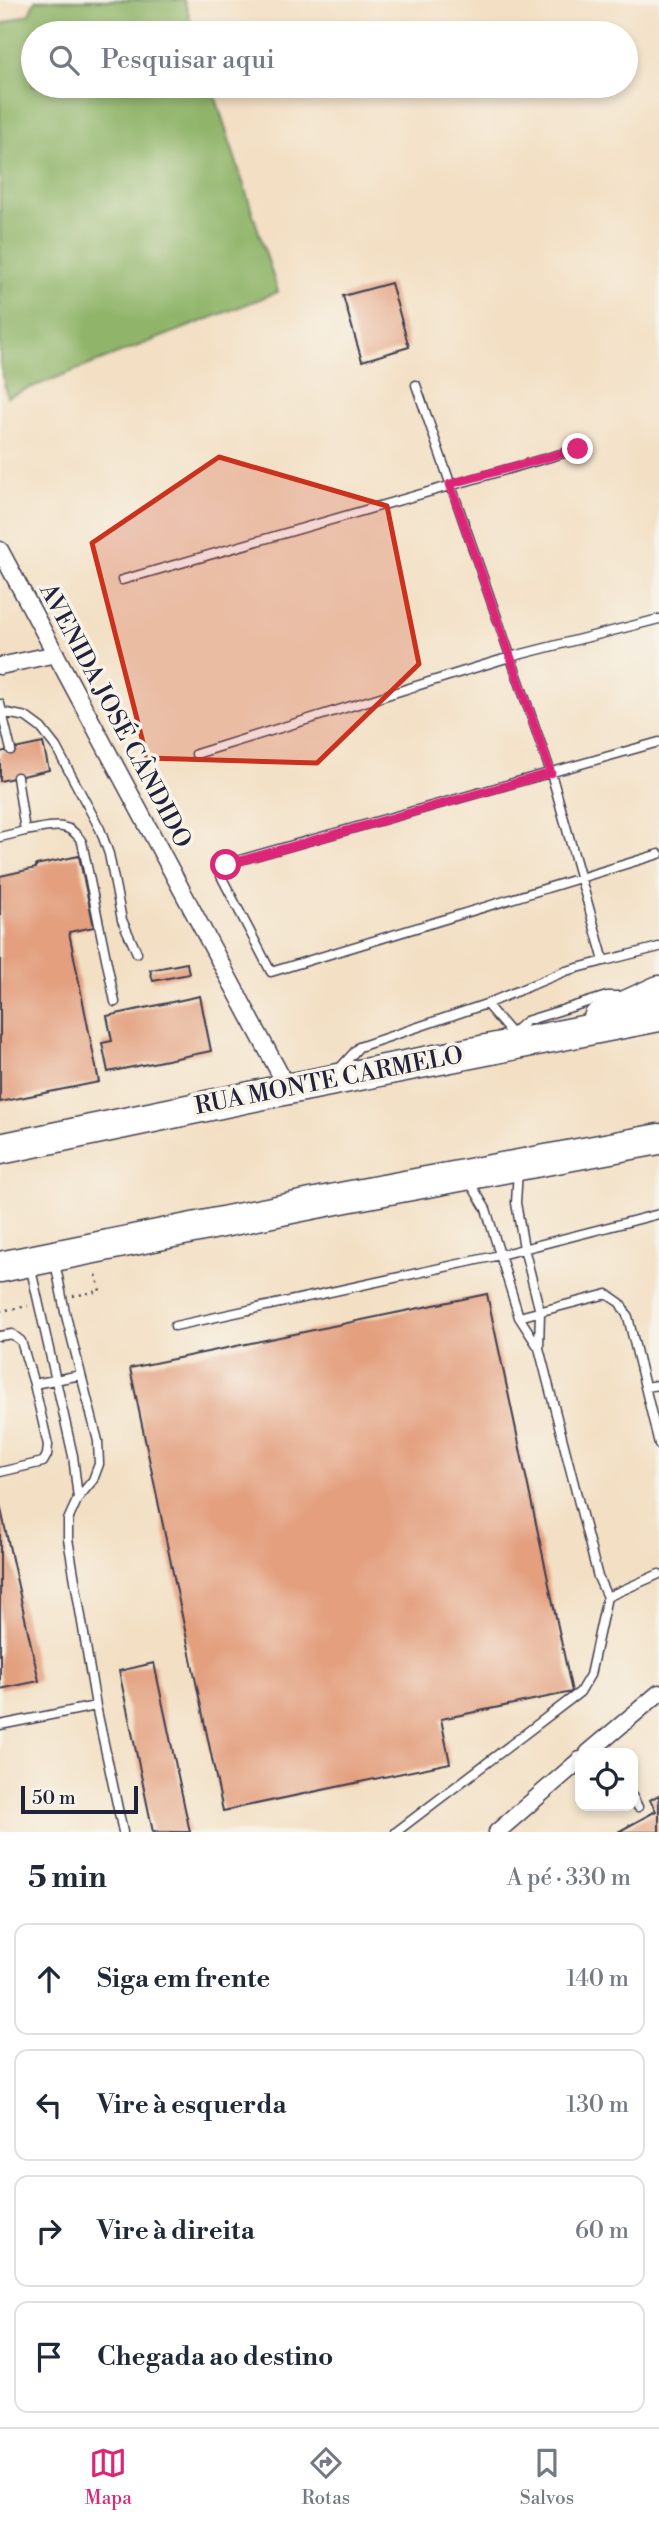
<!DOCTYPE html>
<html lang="pt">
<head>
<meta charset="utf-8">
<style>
	body { margin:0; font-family:"Libre Bodoni",serif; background:#f2f2f3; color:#1f2937 }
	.controls { position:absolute; right:21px; bottom:21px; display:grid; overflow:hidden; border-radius:14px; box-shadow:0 4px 10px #0003 }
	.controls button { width:63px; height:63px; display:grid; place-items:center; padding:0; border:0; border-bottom:2px solid #e0e1e3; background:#fff; color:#1f2937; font:35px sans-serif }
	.scale { position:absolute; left:21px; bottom:18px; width:117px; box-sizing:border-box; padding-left:7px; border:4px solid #22223b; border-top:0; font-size:19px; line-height:24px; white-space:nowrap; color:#22223b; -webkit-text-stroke:5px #f7f3e8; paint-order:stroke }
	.stop { position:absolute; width:21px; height:21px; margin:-16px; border:5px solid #db2777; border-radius:50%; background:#fff }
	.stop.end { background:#db2777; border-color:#fff; box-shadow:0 2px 7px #0008 }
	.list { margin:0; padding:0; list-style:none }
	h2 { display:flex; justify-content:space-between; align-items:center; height:91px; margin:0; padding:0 28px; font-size:30px }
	h2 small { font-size:23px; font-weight:400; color:#747a83 }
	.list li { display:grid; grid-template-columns:46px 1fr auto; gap:21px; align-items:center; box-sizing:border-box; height:112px; margin:0 14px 14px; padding:0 14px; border:2px solid #e0e1e3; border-radius:14px }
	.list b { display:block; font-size:26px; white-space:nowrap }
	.list em { font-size:23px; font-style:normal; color:#747a83 }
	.icon { flex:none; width:38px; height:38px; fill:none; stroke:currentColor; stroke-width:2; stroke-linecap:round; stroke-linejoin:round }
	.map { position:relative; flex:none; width:659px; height:1832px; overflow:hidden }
	.search { position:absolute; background:#fff; box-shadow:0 4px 10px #0003; left:21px; right:21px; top:21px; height:77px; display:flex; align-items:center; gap:18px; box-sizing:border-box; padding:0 24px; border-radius:38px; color:#747a83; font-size:26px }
	.sheet { height:595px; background:#fff }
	nav { display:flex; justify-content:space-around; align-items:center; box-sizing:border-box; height:98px; border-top:2px solid #e0e1e3; background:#fff; font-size:19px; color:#747a83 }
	nav a { display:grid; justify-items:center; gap:4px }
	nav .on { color:#db2777 }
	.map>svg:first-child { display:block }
	.forest { fill:#90b56a; stroke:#596c52; stroke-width:2 }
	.building { fill:#e39f7e }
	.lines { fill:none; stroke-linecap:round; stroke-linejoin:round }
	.lane-casing { stroke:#413e4f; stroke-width:11 }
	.street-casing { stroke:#413e4f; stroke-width:19 }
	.highway-casing { stroke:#413e4f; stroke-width:33 }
	.path { stroke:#413e4f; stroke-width:2.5; stroke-dasharray:2 5; stroke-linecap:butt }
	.lane { stroke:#fff; stroke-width:8 }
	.street { stroke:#fff; stroke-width:16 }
	.highway { stroke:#fff; stroke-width:30 }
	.route { stroke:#db2777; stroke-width:9 }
	.marked { fill:#c8321e; fill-opacity:0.2; stroke:#c8321e; stroke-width:5; stroke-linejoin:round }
	.labels { text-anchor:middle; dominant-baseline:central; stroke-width:7; stroke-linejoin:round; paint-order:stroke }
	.street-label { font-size:24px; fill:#22223b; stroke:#f7f3e8 }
</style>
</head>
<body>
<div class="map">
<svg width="659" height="1832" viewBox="0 0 659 1832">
	<rect width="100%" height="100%" fill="#f7f3e8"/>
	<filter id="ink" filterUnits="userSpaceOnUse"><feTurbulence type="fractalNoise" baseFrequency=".0143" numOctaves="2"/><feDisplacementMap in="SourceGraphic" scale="14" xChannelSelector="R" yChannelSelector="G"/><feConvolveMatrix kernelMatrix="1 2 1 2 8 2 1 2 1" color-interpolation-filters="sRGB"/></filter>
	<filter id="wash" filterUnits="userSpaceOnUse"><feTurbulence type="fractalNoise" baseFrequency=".00686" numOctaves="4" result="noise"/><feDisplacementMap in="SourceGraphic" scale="28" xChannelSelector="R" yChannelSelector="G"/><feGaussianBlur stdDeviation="1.57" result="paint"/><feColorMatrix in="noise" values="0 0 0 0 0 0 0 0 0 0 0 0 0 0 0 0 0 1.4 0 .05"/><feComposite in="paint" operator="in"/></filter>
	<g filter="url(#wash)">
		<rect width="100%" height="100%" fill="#f3dfc3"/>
		<!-- forest -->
		<path class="forest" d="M35,0H184L195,33H33V86H212L278,292L7,397L0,363V25L29,14Z"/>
		<g id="blocks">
			<!-- building -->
			<path class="building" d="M391,283L409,347L362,361L343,296Z
				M43,743L49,770L0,781V752Z
				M79,856L94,927L69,932L99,1082L0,1102V876L36,868V865Z
				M187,963L189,974L153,981L150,970Z
				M200,996L211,1051L108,1072L102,1043L112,1041L107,1016Z
				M487,1294L572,1692L441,1719L450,1763L223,1811L130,1368Z
				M0,1505L39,1681L0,1689Z
				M154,1663L190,1832H153L119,1671Z
				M659,1795V1832H618L656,1811L650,1800Z"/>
		</g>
	</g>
	<g filter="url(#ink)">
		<use href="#blocks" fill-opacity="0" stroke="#413e4f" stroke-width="2"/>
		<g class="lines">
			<defs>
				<path id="lane" d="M122,580L578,449
					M0,704L11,750
					M2,712L26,717L41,728L56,747L100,829L109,854L122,920L137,953
					M659,742L229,863L223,868L221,876L271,972L659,854
					M196,754L510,657L659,619
					M25,831C48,828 68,818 82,842L115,1002
					M0,837L25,831L17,777
					M604,961L659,947
					M486,1004L511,1033
					M509,1036L526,1021L607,996H620
					M339,1069L359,1047L486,1004L566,971L604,961L551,773L416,385
					M469,1181L486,1209L519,1317L539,1348
					M55,1262L65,1312L98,1441L99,1464L93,1480L78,1498L68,1520V1539L96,1706L123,1832
					M30,1265L73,1456L78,1498
					M519,1317L607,1294L620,1303L628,1317L659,1444
					M175,1326L500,1255L659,1214
					M0,1336L12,1334L21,1341L34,1384L48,1445L47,1455L43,1462L0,1472
					M34,1384L81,1375
					M645,1387L659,1385
					M607,1597L659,1574
					M0,1725L96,1706
					M633,1797L638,1807
					M396,1832L580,1692L590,1675L607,1597L598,1577L539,1348L540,1312L524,1248L516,1203L518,1170"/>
				<path id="street" d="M0,550L288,1089
					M0,666L56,654
					M588,1753L659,1693
					M497,1832L580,1760"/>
				<path id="highway" d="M599,1018L659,991
					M0,1149L288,1089L659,1016
					M0,1267L346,1197L659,1139"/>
			</defs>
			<!-- lane casing -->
			<use href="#lane" class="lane-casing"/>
			<!-- street casing -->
			<use href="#street" class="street-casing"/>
			<!-- highway casing -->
			<use href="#highway" class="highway-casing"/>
			<!-- path -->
			<path class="path" d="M73,1296L100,1291L95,1270
				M0,1311L28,1306"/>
			<!-- lane -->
			<use href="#lane" class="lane"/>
			<!-- street -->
			<use href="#street" class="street"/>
			<!-- highway -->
			<use href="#highway" class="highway"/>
		</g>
	</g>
	<g class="lines" filter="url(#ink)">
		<!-- route -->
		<path class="route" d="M226,865L551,773L450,484L578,449"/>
	</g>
	<!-- marked area -->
	<path class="marked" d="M219,457L387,506L419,664L317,763L147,758L92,543Z"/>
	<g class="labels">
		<!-- street labels -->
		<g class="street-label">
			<text transform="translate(115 716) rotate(62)">AVENIDA JOSÉ CÂNDIDO</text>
			<text transform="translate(329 1081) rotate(-11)">RUA MONTE CARMELO</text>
		</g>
	</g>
</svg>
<div class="controls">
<button><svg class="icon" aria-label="locate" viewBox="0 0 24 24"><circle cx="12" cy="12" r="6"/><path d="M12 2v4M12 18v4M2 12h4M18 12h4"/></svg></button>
</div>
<div class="scale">50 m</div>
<div class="stop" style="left:226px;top:865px"></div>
<div class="stop end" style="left:578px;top:449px"></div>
<div class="search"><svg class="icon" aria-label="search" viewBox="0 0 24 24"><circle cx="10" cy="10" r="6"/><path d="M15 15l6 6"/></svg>Pesquisar aqui</div>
</div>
<section class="sheet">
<h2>5 min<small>A pé · 330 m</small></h2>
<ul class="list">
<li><svg class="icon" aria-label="ahead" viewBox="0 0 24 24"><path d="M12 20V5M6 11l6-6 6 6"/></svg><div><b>Siga em frente</b></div><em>140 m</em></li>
<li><svg class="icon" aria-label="left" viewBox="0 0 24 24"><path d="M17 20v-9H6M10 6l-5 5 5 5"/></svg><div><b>Vire à esquerda</b></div><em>130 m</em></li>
<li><svg class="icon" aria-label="right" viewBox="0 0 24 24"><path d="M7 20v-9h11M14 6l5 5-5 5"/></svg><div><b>Vire à direita</b></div><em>60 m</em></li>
<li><svg class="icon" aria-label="arrive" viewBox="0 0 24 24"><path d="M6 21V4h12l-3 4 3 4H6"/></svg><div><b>Chegada ao destino</b></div></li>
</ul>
</section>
<nav>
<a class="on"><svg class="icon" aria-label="map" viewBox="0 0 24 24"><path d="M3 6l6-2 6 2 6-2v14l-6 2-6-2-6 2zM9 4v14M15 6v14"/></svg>Mapa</a>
<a><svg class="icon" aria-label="directions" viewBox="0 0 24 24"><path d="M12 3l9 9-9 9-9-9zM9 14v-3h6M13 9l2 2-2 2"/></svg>Rotas</a>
<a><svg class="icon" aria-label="saved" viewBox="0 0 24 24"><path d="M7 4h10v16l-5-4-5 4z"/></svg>Salvos</a>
</nav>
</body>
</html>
